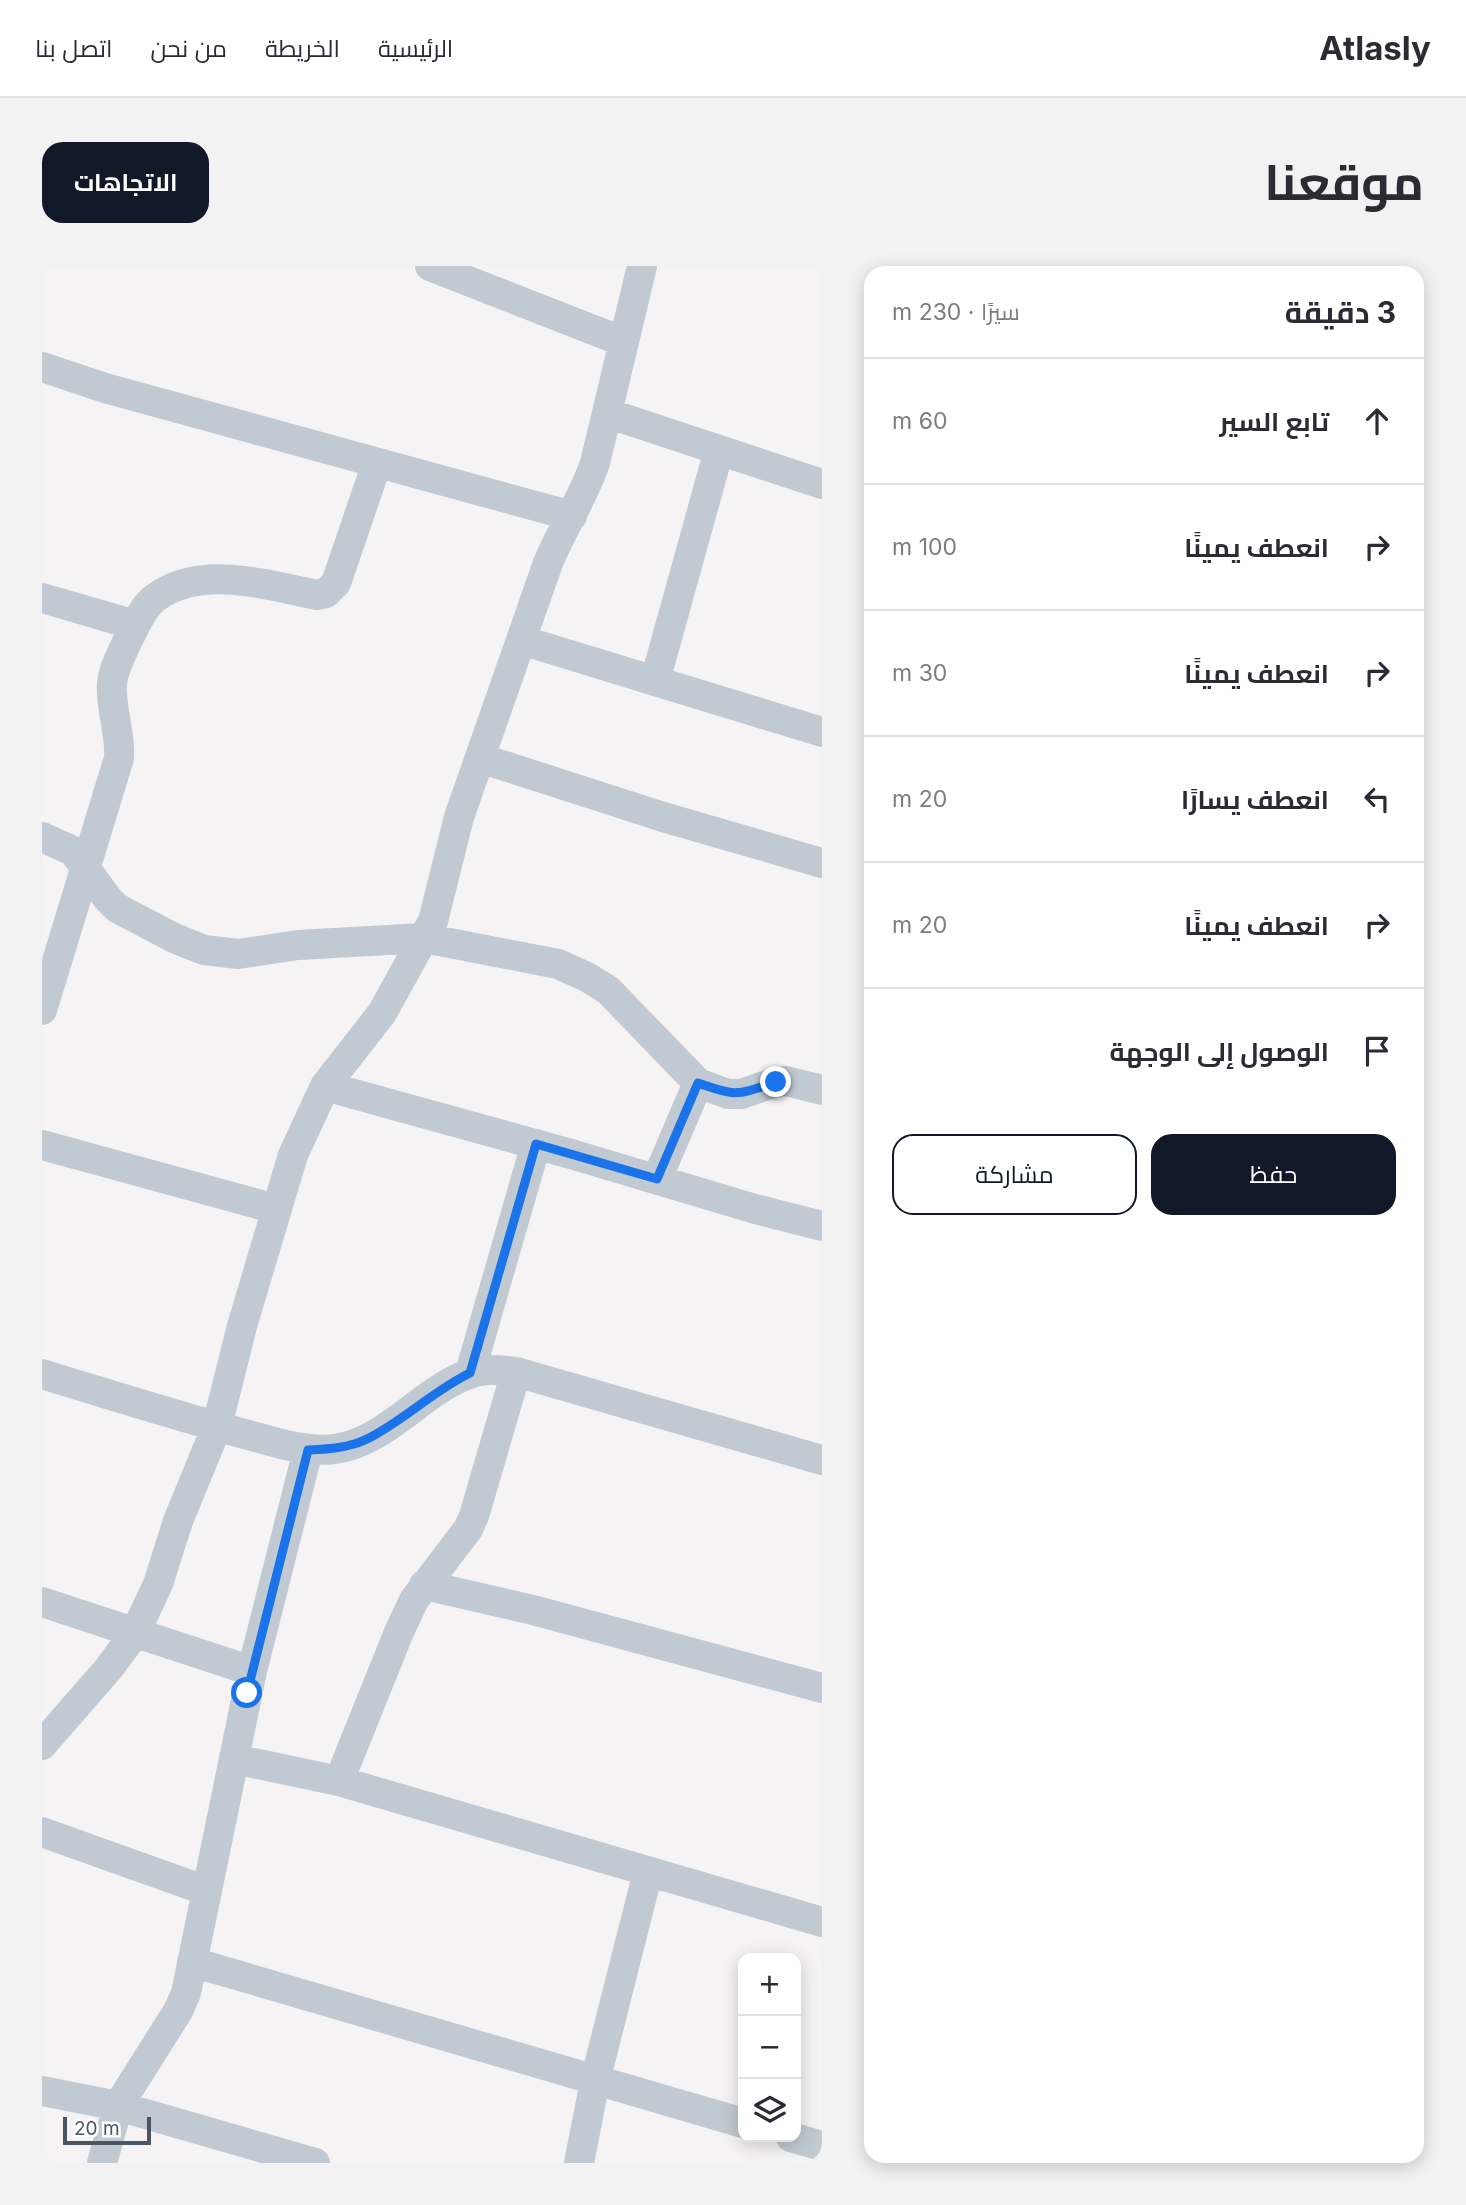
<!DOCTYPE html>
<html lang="ar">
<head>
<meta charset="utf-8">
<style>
	body { margin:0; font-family:Inter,Cairo,sans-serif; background:#f2f2f3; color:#2b2b33; direction:rtl }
	.controls { position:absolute; right:21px; bottom:21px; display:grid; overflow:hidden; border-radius:14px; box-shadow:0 4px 18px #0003 }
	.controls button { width:63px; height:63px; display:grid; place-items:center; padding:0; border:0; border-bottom:2px solid #e1e1e2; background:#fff; color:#2b2b33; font:35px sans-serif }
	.scale { position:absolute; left:21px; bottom:18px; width:88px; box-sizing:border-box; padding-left:7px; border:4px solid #4a5661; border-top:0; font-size:19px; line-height:24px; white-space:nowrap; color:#4a5661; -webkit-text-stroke:5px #fff; paint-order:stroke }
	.stop { position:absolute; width:21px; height:21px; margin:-16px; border:5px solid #1a73e8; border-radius:50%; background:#fff }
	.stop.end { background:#1a73e8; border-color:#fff; box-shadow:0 2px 7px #0008 }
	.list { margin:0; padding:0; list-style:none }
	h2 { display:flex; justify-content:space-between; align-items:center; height:91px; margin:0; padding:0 28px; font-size:30px }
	h2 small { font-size:23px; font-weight:400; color:#7c7c81 }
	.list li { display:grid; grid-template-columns:46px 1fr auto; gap:21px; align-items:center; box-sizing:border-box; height:126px; padding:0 28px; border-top:2px solid #e1e1e2 }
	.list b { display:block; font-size:26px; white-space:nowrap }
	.list em { font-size:23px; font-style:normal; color:#7c7c81 }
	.actions { display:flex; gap:14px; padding:21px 28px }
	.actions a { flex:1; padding:16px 0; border:2px solid #111827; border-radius:21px; text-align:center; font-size:24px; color:#111827 }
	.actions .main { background:#111827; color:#fff }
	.icon { flex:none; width:38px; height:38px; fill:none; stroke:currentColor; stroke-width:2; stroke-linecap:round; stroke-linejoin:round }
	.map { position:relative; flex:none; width:780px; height:1897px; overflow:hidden; direction:ltr; border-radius:21px }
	header { display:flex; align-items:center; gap:42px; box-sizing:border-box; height:98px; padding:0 35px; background:#fff; border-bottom:2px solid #e1e1e2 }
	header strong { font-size:33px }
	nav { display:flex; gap:38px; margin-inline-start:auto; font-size:24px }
	.intro { display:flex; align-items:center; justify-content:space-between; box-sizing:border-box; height:168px; padding:0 42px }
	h1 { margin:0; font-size:49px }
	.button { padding:18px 32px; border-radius:21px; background:#111827; color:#fff; font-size:24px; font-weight:700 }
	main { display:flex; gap:42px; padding:0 42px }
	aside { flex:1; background:#fff; border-radius:21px; box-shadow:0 4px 18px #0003 }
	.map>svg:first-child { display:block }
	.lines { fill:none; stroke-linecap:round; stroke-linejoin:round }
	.minor { stroke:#c1cad2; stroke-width:30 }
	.route { stroke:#1a73e8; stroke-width:9 }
</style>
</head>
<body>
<header>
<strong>Atlasly</strong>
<nav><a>الرئيسية</a><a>الخريطة</a><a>من نحن</a><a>اتصل بنا</a></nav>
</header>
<div class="intro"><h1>موقعنا</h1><a class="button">الاتجاهات</a></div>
<main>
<aside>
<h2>3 دقيقة<small>سيرًا · 230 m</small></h2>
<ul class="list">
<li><svg class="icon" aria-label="ahead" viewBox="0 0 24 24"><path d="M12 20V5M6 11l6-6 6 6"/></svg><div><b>تابع السير</b></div><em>60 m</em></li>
<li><svg class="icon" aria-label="right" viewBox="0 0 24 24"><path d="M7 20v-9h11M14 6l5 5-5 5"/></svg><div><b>انعطف يمينًا</b></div><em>100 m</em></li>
<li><svg class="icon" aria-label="right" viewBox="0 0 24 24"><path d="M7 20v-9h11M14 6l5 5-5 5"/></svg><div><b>انعطف يمينًا</b></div><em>30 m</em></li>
<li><svg class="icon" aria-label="left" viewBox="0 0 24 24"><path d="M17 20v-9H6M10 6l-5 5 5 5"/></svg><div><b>انعطف يسارًا</b></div><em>20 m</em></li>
<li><svg class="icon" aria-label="right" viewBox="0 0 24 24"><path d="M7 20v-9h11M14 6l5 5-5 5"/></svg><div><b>انعطف يمينًا</b></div><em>20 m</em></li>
<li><svg class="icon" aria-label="arrive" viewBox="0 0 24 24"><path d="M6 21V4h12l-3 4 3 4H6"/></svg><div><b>الوصول إلى الوجهة</b></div></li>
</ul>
<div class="actions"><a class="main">حفظ</a><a>مشاركة</a></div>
</aside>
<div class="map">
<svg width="780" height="1897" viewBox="0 0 780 1897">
	<rect width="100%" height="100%" fill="#f5f3f3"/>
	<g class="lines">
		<!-- minor -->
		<path class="minor" d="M388,0L582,76
			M0,101L63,122L530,250
			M565,147L780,218
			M0,332L93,359
			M479,374L780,466
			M613,415L677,184
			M438,492L621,551L780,597
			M0,571L31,585L66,633L75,642L132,672L162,684L196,688L256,679L382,672L516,698L545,711L566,724L656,817L686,828H699L734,816L744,815L780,824
			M0,744L77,492C79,467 68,443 70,417C72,401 80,387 87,372C94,358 101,341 113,332C159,298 225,319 275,329L284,327L294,317L335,197
			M283,820L529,888L713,943L780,960
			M0,879L234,943
			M615,913L656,817
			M428,1107L494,878
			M0,1108C66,1128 132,1149 199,1167C230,1175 261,1187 293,1183C346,1175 379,1125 427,1108C443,1102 458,1104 474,1106L780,1194
			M382,1319L491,1344L780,1422
			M0,1336L210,1405
			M0,1479L67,1402L93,1367L116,1318L136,1255L175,1160L200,1060L251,889L283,820L340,747L391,655L417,551L506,297C520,263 541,232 553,197L600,0
			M192,1493L297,1515L780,1656
			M297,1515L357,1366L372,1334L426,1263L432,1250L474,1106
			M0,1566L165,1625
			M150,1696L701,1857
			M0,1825L76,1840L273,1897
			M749,1871L780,1880
			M60,1897L76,1840L136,1745L144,1727L210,1405L266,1184
			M537,1897L553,1815L606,1606"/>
	</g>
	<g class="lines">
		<!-- route -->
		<path class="route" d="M205,1427L266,1184C286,1183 307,1182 325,1173C361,1155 391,1125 428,1107L494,878L615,913L656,817C695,831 695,829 734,816"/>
	</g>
</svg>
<div class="controls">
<button>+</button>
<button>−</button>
<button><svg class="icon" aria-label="layers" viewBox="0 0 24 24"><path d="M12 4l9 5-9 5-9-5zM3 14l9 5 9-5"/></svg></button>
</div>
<div class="scale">20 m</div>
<div class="stop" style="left:205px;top:1427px"></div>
<div class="stop end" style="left:734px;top:816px"></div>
</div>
</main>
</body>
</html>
